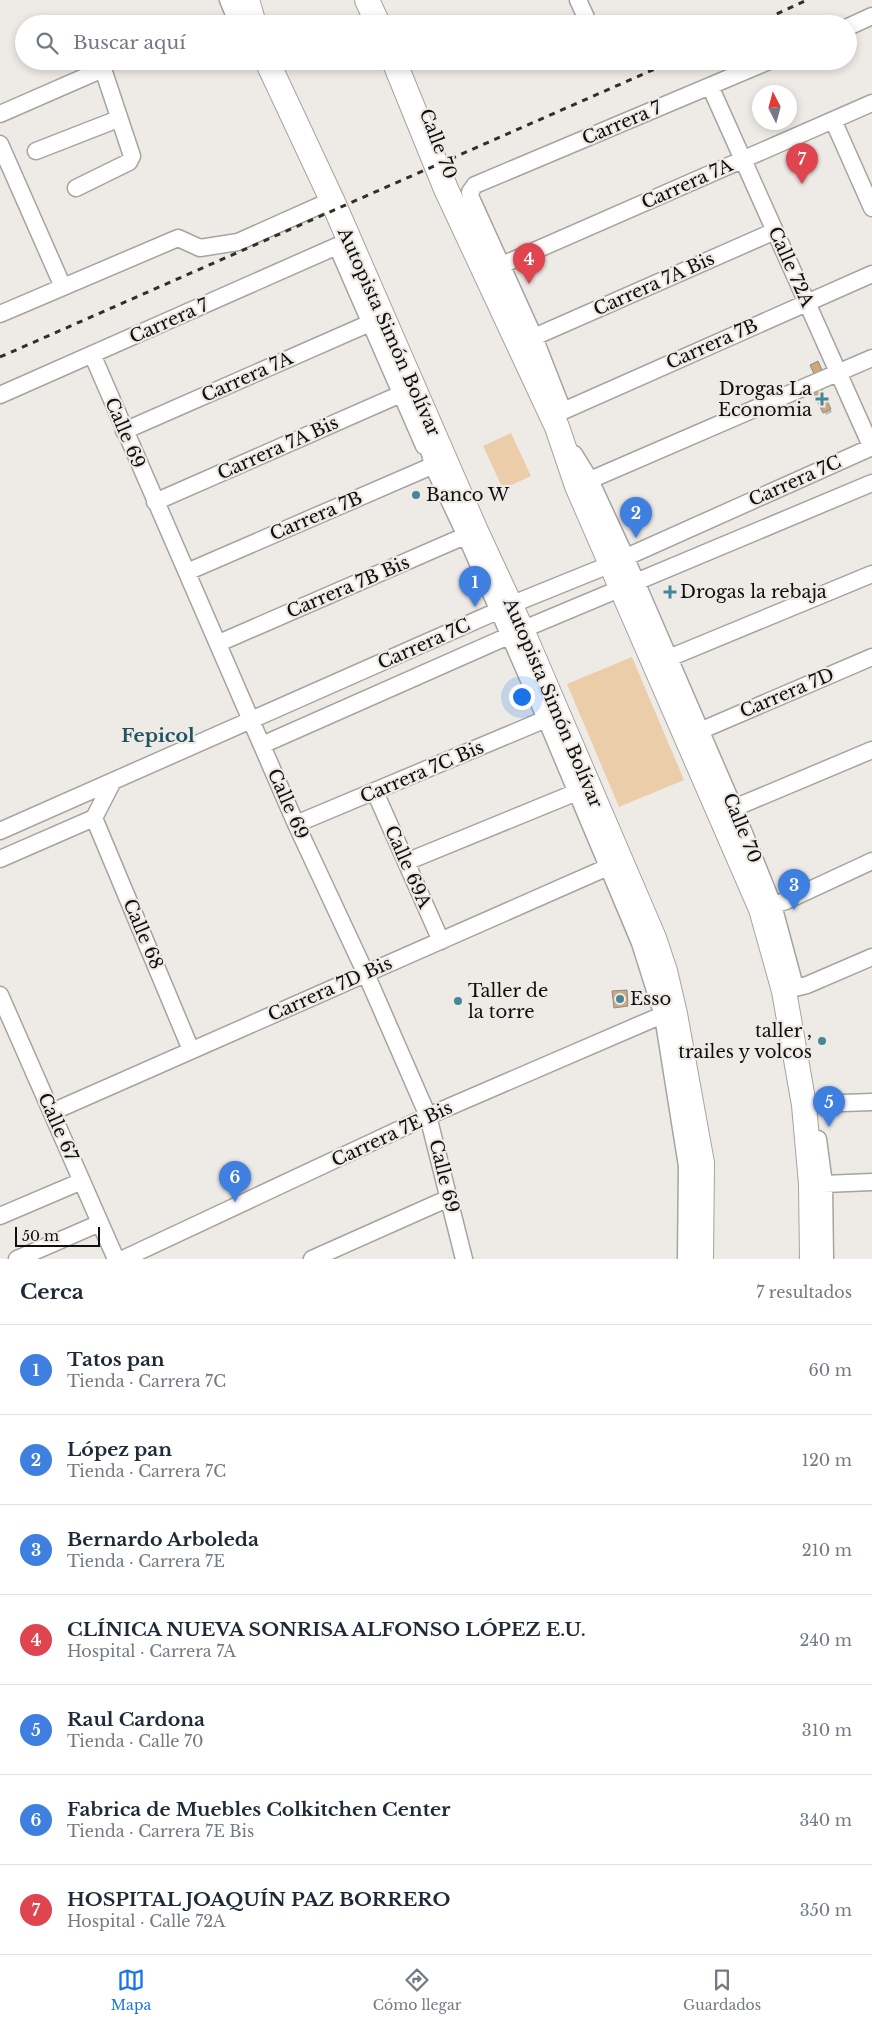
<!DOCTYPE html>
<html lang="es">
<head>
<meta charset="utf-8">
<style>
	body { margin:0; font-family:"Libre Baskerville",serif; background:#f6f6f7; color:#1f2937 }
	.compass { position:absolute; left:752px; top:85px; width:45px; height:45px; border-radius:50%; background:#fff; box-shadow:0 2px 8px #0003; rotate:354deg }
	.scale { position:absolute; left:15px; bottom:12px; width:85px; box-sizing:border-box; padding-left:5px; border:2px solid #100f0e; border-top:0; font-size:14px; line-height:18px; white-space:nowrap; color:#100f0e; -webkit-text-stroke:4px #eeebe7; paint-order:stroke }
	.you { position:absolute; left:521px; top:696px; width:18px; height:18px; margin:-12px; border:4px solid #fff; border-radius:50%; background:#1a73e8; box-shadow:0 0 0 8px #1a73e833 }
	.badge { display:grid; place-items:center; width:32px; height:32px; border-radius:50%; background:#1a73e8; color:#fff; font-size:16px; font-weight:700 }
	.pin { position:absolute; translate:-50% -41px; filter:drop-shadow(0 1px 2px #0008) }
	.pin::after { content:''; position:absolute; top:26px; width:18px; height:15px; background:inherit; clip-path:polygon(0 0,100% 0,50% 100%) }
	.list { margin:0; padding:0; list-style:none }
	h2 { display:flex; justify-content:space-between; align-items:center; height:65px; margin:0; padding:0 20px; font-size:21px }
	h2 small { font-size:16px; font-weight:400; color:#747a83 }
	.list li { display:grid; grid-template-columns:32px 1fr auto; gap:15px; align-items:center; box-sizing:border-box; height:90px; padding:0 20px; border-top:1px solid #e0e1e3 }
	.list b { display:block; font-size:19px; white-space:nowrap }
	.list p { margin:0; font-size:16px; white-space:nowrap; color:#747a83 }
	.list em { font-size:16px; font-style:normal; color:#747a83 }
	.icon { flex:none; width:28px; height:28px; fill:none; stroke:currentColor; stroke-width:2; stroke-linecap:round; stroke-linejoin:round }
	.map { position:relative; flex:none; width:872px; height:1259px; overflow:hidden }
	.search { position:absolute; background:#fff; box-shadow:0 2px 8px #0003; left:15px; right:15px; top:15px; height:55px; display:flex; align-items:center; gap:12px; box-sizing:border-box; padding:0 18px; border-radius:28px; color:#747a83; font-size:19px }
	.sheet { height:695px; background:#fff }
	nav { display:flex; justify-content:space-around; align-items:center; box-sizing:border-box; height:70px; border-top:1px solid #e0e1e3; background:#fff; font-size:14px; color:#747a83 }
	nav a { display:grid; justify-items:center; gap:2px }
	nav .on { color:#1a73e8 }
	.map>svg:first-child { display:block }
	.green { fill:#eccda9 }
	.shadow { fill:#0003 }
	.building { fill:#cea87b; stroke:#8d8a87 }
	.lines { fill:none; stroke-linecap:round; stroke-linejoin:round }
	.minor-casing { stroke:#a6a3a0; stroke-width:19 }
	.highway-casing { stroke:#a6a3a0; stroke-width:26 }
	.minor { stroke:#fff; stroke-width:16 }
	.highway { stroke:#fff; stroke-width:24 }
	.rail { stroke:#302f2d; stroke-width:3; stroke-dasharray:6 6; stroke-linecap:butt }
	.poi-dot { fill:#458698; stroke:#eeebe7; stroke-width:2 }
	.labels { text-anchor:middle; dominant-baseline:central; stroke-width:4.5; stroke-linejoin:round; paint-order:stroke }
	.street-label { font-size:18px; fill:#100f0e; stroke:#eeebe7 }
	.poi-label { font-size:18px; fill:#100f0e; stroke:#eeebe7; text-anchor:start }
	.neighbourhood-label { font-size:19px; font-weight:bold; fill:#1e5361; stroke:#eeebe7 }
</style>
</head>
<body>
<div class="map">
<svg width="872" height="1259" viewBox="0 0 872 1259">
	<rect width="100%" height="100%" fill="#eeebe7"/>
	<!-- green -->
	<path class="green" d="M511,433L531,476L503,489L483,446Z
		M632,657L684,780L619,807L567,684Z"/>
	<!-- shadow -->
	<path class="shadow" d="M820,387L832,412L826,415L814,390Z"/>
	<!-- building -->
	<path class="building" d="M818,361L823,372L815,376L810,365Z
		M820,386L831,409L823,413L812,390Z
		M627,990L628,1006L614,1008L612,991Z"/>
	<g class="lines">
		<defs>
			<path id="minor" d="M228,0L233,12L242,24
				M578,0L589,24
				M848,27L872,16
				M710,86L872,448
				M0,114L103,69L132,156L129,162L76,188
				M833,120L872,208
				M0,144L63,287
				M36,151L118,119
				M502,265L872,103
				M0,314L178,238L200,248L238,242L332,200
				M534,337L775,231
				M92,354L296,824L366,974L428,1116L464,1259
				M0,395L337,246L424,446
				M563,411L534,337L471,198L470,192L475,185L769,61
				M554,415L872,274
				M124,431L370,323
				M425,433L433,466L466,536L546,719L640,943L663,1016L687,1166L686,1259
				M574,454L590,480L621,547L734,808L773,905L793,979
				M590,480L872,358
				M155,502L401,394
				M187,572L441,462
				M219,643L474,532
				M669,658L872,574
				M702,730L872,657
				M262,745L531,626L872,483
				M375,792L441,941
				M734,808L872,750
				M94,818L191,1050
				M296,824L546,719
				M0,831L520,601L604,567L872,447
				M0,859L94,818L113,781
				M406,862L577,792
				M773,905L786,901L872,861
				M795,988L807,985L872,957
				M0,995L116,1259
				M814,1104L872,1102
				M52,1112L608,867
				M818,1139L824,1184L825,1259
				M824,1184L872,1182
				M0,1216L82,1181
				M17,1259L100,1223
				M123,1259L428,1116L653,1019L663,1016
				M312,1259L449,1198"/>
			<path id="highway" d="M247,0L254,24
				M367,0L378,24
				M267,61L332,200L476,531L522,630L654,938L665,971L675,1014L702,1163L701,1259
				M394,61L446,189L557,427L577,486L761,909L784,991L804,1105L811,1184L812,1259"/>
		</defs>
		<!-- minor casing -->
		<use href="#minor" class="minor-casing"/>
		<!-- highway casing -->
		<use href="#highway" class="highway-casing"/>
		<!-- minor -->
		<use href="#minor" class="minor"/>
		<!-- highway -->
		<use href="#highway" class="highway"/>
		<!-- rail -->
		<path class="rail" d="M755,24L807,0
			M0,357L673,61"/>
	</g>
	<!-- markers -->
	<g class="poi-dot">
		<path d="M819.5 391.5h5v5h5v5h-5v5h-5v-5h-5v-5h5z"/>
		<circle cx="416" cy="495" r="5"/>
		<path d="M667.5 584.5h5v5h5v5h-5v5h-5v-5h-5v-5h5z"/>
		<circle cx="620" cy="999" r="5"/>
		<circle cx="458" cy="1001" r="5"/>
		<circle cx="822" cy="1041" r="5"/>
	</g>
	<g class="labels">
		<!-- street labels -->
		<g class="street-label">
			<text transform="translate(622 123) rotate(-23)">Carrera 7</text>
			<text transform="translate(438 144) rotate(69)">Calle 70</text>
			<text transform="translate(687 184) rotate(-24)">Carrera 7A</text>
			<text transform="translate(791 267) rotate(66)">Calle 72A</text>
			<text transform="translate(654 284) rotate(-24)">Carrera 7A Bis</text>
			<text transform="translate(169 321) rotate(-24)">Carrera 7</text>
			<text transform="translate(389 332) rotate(66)">Autopista Simón Bolívar</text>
			<text transform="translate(712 344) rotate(-24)">Carrera 7B</text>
			<text transform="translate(247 377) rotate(-24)">Carrera 7A</text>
			<text transform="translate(125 433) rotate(67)">Calle 69</text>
			<text transform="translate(278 448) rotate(-24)">Carrera 7A Bis</text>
			<text transform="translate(795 481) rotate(-24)">Carrera 7C</text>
			<text transform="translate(316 516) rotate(-23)">Carrera 7B</text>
			<text transform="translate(348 587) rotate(-23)">Carrera 7B Bis</text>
			<text transform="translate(424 644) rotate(-24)">Carrera 7C</text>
			<text transform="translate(787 693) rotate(-23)">Carrera 7D</text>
			<text transform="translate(553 703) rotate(67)">Autopista Simón Bolívar</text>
			<text transform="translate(422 772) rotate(-23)">Carrera 7C Bis</text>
			<text transform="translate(288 804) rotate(66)">Calle 69</text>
			<text transform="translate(742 828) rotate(68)">Calle 70</text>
			<text transform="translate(408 867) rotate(66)">Calle 69A</text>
			<text transform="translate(143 934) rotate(67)">Calle 68</text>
			<text transform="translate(330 989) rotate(-24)">Carrera 7D Bis</text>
			<text transform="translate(58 1127) rotate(66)">Calle 67</text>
			<text transform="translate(392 1134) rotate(-25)">Carrera 7E Bis</text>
			<text transform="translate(444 1176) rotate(76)">Calle 69</text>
		</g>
		<!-- poi labels -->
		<g class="poi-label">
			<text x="812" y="389" text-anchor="end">Drogas La<tspan x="812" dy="21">Economia</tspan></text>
			<text x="426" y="495">Banco W</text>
			<text x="680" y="592">Drogas la rebaja</text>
			<text x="468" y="991">Taller de<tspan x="468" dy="21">la torre</tspan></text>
			<text x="630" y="999">Esso</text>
			<text x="812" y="1031" text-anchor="end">taller ,<tspan x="812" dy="21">trailes y volcos</tspan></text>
		</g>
		<!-- neighbourhood labels -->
		<g class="neighbourhood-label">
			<text x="158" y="735">Fepicol</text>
		</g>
	</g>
</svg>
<svg class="compass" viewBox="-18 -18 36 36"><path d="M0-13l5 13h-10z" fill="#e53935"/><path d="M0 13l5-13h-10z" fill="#747a83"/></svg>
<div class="scale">50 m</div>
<div class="you"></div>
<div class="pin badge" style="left:475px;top:607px;background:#3f7fe0">1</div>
<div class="pin badge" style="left:636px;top:538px;background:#3f7fe0">2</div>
<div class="pin badge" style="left:794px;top:910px;background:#3f7fe0">3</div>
<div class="pin badge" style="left:529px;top:284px;background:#e0444e">4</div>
<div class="pin badge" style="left:829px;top:1127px;background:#3f7fe0">5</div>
<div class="pin badge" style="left:235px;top:1202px;background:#3f7fe0">6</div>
<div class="pin badge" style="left:802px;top:184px;background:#e0444e">7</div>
<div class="search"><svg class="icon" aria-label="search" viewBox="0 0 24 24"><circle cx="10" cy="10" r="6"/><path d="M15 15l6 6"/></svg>Buscar aquí</div>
</div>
<section class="sheet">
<h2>Cerca<small>7 resultados</small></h2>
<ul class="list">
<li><span class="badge" style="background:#3f7fe0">1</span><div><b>Tatos pan</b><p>Tienda · Carrera 7C</p></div><em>60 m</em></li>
<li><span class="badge" style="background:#3f7fe0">2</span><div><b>López pan</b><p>Tienda · Carrera 7C</p></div><em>120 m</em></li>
<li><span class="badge" style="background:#3f7fe0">3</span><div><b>Bernardo Arboleda</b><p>Tienda · Carrera 7E</p></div><em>210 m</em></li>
<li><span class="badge" style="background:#e0444e">4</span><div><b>CLÍNICA NUEVA SONRISA ALFONSO LÓPEZ E.U.</b><p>Hospital · Carrera 7A</p></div><em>240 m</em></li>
<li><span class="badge" style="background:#3f7fe0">5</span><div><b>Raul Cardona</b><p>Tienda · Calle 70</p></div><em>310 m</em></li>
<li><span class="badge" style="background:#3f7fe0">6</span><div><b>Fabrica de Muebles Colkitchen Center</b><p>Tienda · Carrera 7E Bis</p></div><em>340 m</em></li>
<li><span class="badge" style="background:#e0444e">7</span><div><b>HOSPITAL JOAQUÍN PAZ BORRERO</b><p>Hospital · Calle 72A</p></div><em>350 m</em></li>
</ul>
</section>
<nav>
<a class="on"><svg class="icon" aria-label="map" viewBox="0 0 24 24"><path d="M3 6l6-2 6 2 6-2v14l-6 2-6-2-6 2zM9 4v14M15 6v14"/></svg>Mapa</a>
<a><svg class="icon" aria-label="directions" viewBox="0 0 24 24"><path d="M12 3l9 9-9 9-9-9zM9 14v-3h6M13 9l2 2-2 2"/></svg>Cómo llegar</a>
<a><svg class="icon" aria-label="saved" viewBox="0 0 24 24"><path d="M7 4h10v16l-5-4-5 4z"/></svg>Guardados</a>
</nav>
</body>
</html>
